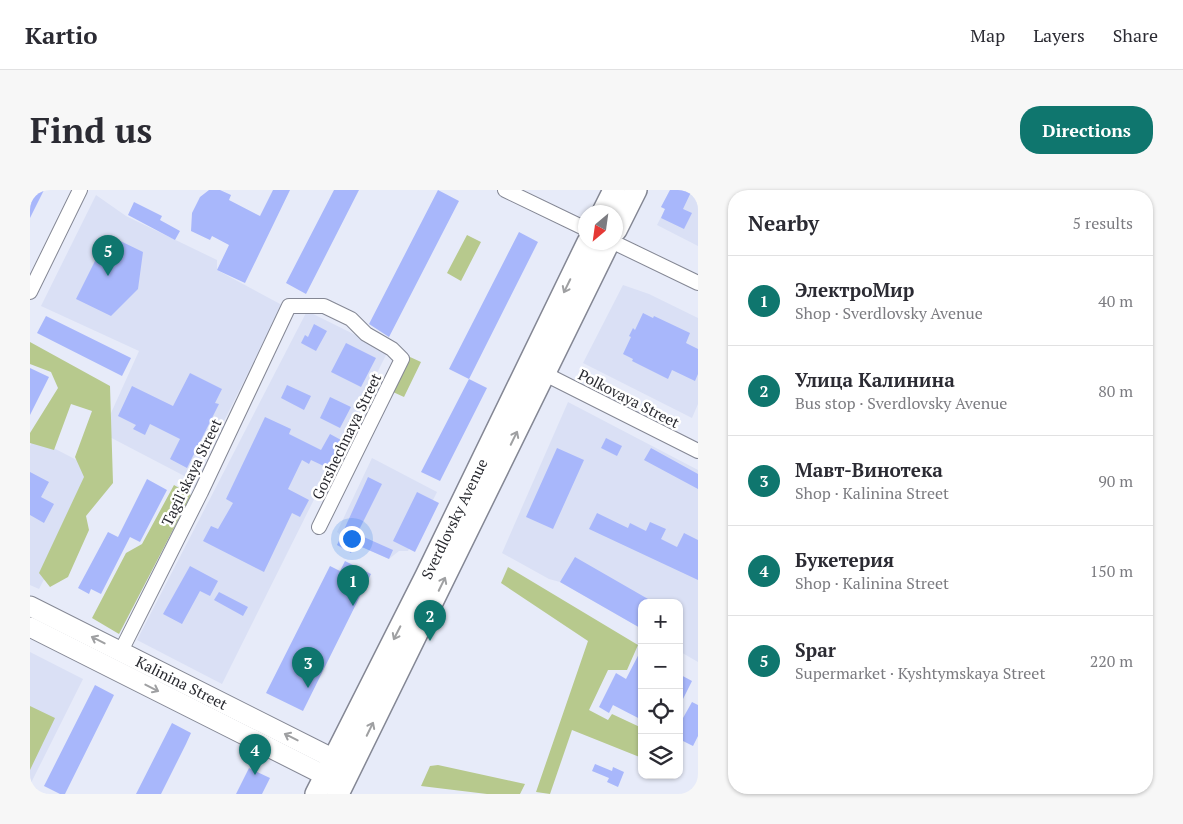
<!DOCTYPE html>
<html lang="en">
<head>
<meta charset="utf-8">
<style>
	body { margin:0; font-family:"PT Serif",serif; background:#f7f7f7; color:#2b2b33 }
	.controls { position:absolute; right:15px; bottom:15px; display:grid; overflow:hidden; border-radius:10px; box-shadow:0 1px 4px #0004 }
	.controls button { width:45px; height:45px; display:grid; place-items:center; padding:0; border:0; border-bottom:1px solid #e1e1e2; background:#fff; color:#2b2b33; font:25px sans-serif }
	.compass { position:absolute; left:548px; top:15px; width:45px; height:45px; border-radius:50%; background:#fff; box-shadow:0 1px 4px #0004; rotate:209deg }
	.you { position:absolute; left:321px; top:348px; width:18px; height:18px; margin:-12px; border:4px solid #fff; border-radius:50%; background:#1a73e8; box-shadow:0 0 0 8px #1a73e833 }
	.badge { display:grid; place-items:center; width:32px; height:32px; border-radius:50%; background:#0f766e; color:#fff; font-size:16px; font-weight:700 }
	.pin { position:absolute; translate:-50% -41px; filter:drop-shadow(0 1px 2px #0008) }
	.pin::after { content:''; position:absolute; top:26px; width:18px; height:15px; background:inherit; clip-path:polygon(0 0,100% 0,50% 100%) }
	.list { margin:0; padding:0; list-style:none }
	h2 { display:flex; justify-content:space-between; align-items:center; height:65px; margin:0; padding:0 20px; font-size:21px }
	h2 small { font-size:16px; font-weight:400; color:#7c7c81 }
	.list li { display:grid; grid-template-columns:32px 1fr auto; gap:15px; align-items:center; box-sizing:border-box; height:90px; padding:0 20px; border-top:1px solid #e1e1e2 }
	.list b { display:block; font-size:19px; white-space:nowrap }
	.list p { margin:0; font-size:16px; white-space:nowrap; color:#7c7c81 }
	.list em { font-size:16px; font-style:normal; color:#7c7c81 }
	.icon { flex:none; width:28px; height:28px; fill:none; stroke:currentColor; stroke-width:2; stroke-linecap:round; stroke-linejoin:round }
	.map { position:relative; flex:none; width:668px; height:604px; overflow:hidden; border-radius:20px }
	header { display:flex; align-items:center; gap:30px; box-sizing:border-box; height:70px; padding:0 25px; background:#fff; border-bottom:1px solid #e1e1e2 }
	header strong { font-size:24px }
	nav { display:flex; gap:28px; margin-inline-start:auto; font-size:18px }
	.intro { display:flex; align-items:center; justify-content:space-between; box-sizing:border-box; height:120px; padding:0 30px }
	h1 { margin:0; font-size:35px }
	.button { padding:12px 22px; border-radius:20px; background:#0f766e; color:#fff; font-size:18px; font-weight:700 }
	main { display:flex; gap:30px; padding:0 30px }
	aside { flex:1; background:#fff; border-radius:20px; box-shadow:0 1px 4px #0004 }
	.map>svg:first-child { display:block }
	.built { fill:#dae0f5 }
	.green { fill:#b7c98d }
	.building { fill:#a8b7fb }
	.lines { fill:none; stroke-linecap:round; stroke-linejoin:round }
	.street-casing { stroke:#848794; stroke-width:16 }
	.secondary-casing { stroke:#848794; stroke-width:21 }
	.primary-casing { stroke:#848794; stroke-width:24 }
	.street { stroke:#fff; stroke-width:14 }
	.secondary { stroke:#fff; stroke-width:19 }
	.primary { stroke:#fff; stroke-width:21 }
	.oneway { stroke:#9fa0a2 }
	.labels { text-anchor:middle; dominant-baseline:central; stroke-width:5; stroke-linejoin:round; paint-order:stroke }
	.street-label { font-size:15px; fill:#2a2b31; stroke:#fff }
</style>
</head>
<body>
<header>
<strong>Kartio</strong>
<nav><a>Map</a><a>Layers</a><a>Share</a></nav>
</header>
<div class="intro"><h1>Find us</h1><a class="button">Directions</a></div>
<main>
<div class="map">
<svg width="668" height="604" viewBox="0 0 668 604">
	<rect width="100%" height="100%" fill="#e7ebf9"/>
	<!-- built -->
	<path class="built" d="M640,0H668V56L627,35L635,19L631,17Z
		M66,5L96,26L187,70V80L252,115L164,291L72,243L109,161L11,116Z
		M593,95L619,104L668,128V214L662,228L553,173Z
		M277,121L358,161L192,494L107,450Z
		M538,212L668,280V472L649,461V413H612V439L530,392L519,389L472,363Z
		M4,248L70,282L9,399L0,395V256Z
		M342,268L407,302L378,361H369L359,369L323,353L307,342Z
		M0,462L53,489L0,595Z"/>
	<!-- green -->
	<path class="green" d="M437,45L451,52L431,91L417,83Z
		M0,152L80,196L83,293L56,326L59,340L38,387L20,397L9,383L54,287L45,267L62,221L41,214L24,260L0,253V243L28,198L21,182L0,174Z
		M380,167L391,172L374,207L363,202Z
		M144,295L161,305L89,444L62,428L96,363L112,354Z
		M478,377L608,455L597,480H578L559,520L578,530L582,524L612,538V568L542,540L520,604L506,602L558,451L471,393Z
		M0,516L25,528L0,580Z
		M408,575L495,594L490,604H457L391,596L400,576Z"/>
	<!-- building -->
	<path class="building" d="M0,0H14L0,28Z
		M179,0H190L201,5L199,10L230,26L243,0H260L215,93L187,80L199,55L182,46L180,50L161,41L162,23L170,7Z
		M304,0H329L276,104L256,93Z
		M408,0L429,11L359,147L339,134Z
		M640,0H662L653,19L662,23L654,39L631,28L635,19L631,17Z
		M104,12L132,26L130,30L150,41L145,50L98,25Z
		M489,42L508,52L439,189L419,179Z
		M78,45L113,62L108,99L81,126L46,109Z
		M613,123L623,128L624,126L660,143L656,153L668,159V184L665,191L642,180L638,189L602,171L603,169L593,164L601,147L599,146L603,138L605,140Z
		M16,126L101,168L92,186L7,143Z
		M284,134L297,141L286,161L271,153L275,145L278,147Z
		M316,153L346,168L331,197L301,182Z
		M0,178L19,187L0,225Z
		M160,183L192,199L185,213L189,214L157,278L140,269L150,249L120,234L115,245L103,239L106,235L88,226L102,196L143,216Z
		M439,189L457,198L410,291L391,282Z
		M257,195L281,206L274,220L251,208Z
		M300,207L321,217L310,238L290,228Z
		M235,227L261,239L259,244L291,260L300,244L311,250L298,278L281,270L279,274L272,270L258,299L279,310L270,327L262,323L234,382L173,351L181,336L188,339L203,313L196,309Z
		M576,248L592,256L587,266L571,258Z
		M527,258L554,270L523,339L496,327Z
		M621,258L668,284V299L614,270Z
		M0,282L19,292L11,307L24,314L14,333L0,325Z
		M338,287L352,294L327,344L363,360L359,369L325,354L321,363L307,355Z
		M117,289L137,300L110,352L100,347L71,404L61,399L59,404L48,398L78,342L88,347Z
		M387,302L409,313L385,362L363,351Z
		M567,323L598,338L600,333L616,341L620,332L636,339L631,349L647,357L654,343L668,350V390L559,339Z
		M545,367L625,413H612V439L530,392Z
		M315,371L341,384L273,521L236,503L300,376L310,381Z
		M160,376L188,391L180,406L170,401L152,434L133,424Z
		M189,402L218,417L213,426L184,410Z
		M612,458V530L583,515L579,523L569,517L586,483L596,489Z
		M649,484L662,491L649,517Z
		M65,495L84,505L35,604H30L14,596Z
		M662,512L668,515V546L663,556L649,549V526L653,528Z
		M142,533L161,543L156,554L131,604H106Z
		M565,574L582,581L583,577L594,582L588,597L577,592L579,588L562,581Z
		M219,578L240,588L232,604H206Z"/>
	<g class="lines">
		<defs>
			<path id="street" d="M475,0L556,39
				M583,52L668,93
				M0,102L50,0
				M515,184L668,261
				M91,461L171,302L259,116H294L321,129L336,144L362,159L372,169L289,337"/>
			<g id="secondary">
				<path id="s1" d="M0,416L304,569"/>
				<path d="M0,437L296,586"/>
			</g>
			<g id="primary">
				<path d="M573,22L584,0"/>
				<path d="M586,40L606,0"/>
				<path id="s2" d="M286,604L396,386L558,52"/>
				<path d="M308,604L579,52"/>
			</g>
		</defs>
		<!-- street casing -->
		<use href="#street" class="street-casing"/>
		<!-- secondary casing -->
		<use href="#secondary" class="secondary-casing"/>
		<!-- primary casing -->
		<use href="#primary" class="primary-casing"/>
		<!-- street -->
		<use href="#street" class="street"/>
		<!-- secondary -->
		<use href="#secondary" class="secondary"/>
		<!-- primary -->
		<use href="#primary" class="primary"/>
	</g>
	<!-- one-way arrows -->
	<defs><path id="oneway-shaft" d="M-6 0H5M1.5-3L5.5 0L1.5 3" fill="none" stroke-width="1.6" stroke-linecap="round" stroke-linejoin="round" transform="scale(1.25)"/></defs>
	<g class="oneway">
		<use href="#oneway-shaft" transform="translate(537 96) rotate(116)"/>
		<use href="#oneway-shaft" transform="translate(484 248) rotate(-64)"/>
		<use href="#oneway-shaft" transform="translate(412 394) rotate(-64)"/>
		<use href="#oneway-shaft" transform="translate(367 443) rotate(117)"/>
		<use href="#oneway-shaft" transform="translate(68 450) rotate(-153)"/>
		<use href="#oneway-shaft" transform="translate(122 498) rotate(27)"/>
		<use href="#oneway-shaft" transform="translate(340 539) rotate(-64)"/>
		<use href="#oneway-shaft" transform="translate(261 547) rotate(-153)"/>
	</g>
	<g class="labels">
		<!-- street labels -->
		<g class="street-label">
			<text transform="translate(599 208) rotate(27)">Polkovaya Street</text>
			<text transform="translate(316 246) rotate(-64)">Gorshechnaya Street</text>
			<text transform="translate(161 282) rotate(-64)">Tagil'skaya Street</text>
			<text stroke="none"><textPath href="#s2" startOffset="308">Sverdlovsky Avenue</textPath></text>
			<text stroke="none"><textPath href="#s1" startOffset="170">Kalinina Street</textPath></text>
		</g>
	</g>
</svg>
<div class="controls">
<button>+</button>
<button>−</button>
<button><svg class="icon" aria-label="locate" viewBox="0 0 24 24"><circle cx="12" cy="12" r="6"/><path d="M12 2v4M12 18v4M2 12h4M18 12h4"/></svg></button>
<button><svg class="icon" aria-label="layers" viewBox="0 0 24 24"><path d="M12 4l9 5-9 5-9-5zM3 14l9 5 9-5"/></svg></button>
</div>
<svg class="compass" viewBox="-18 -18 36 36"><path d="M0-13l5 13h-10z" fill="#e53935"/><path d="M0 13l5-13h-10z" fill="#7c7c81"/></svg>
<div class="you"></div>
<div class="pin badge" style="left:323px;top:416px">1</div>
<div class="pin badge" style="left:400px;top:451px">2</div>
<div class="pin badge" style="left:278px;top:498px">3</div>
<div class="pin badge" style="left:225px;top:585px">4</div>
<div class="pin badge" style="left:78px;top:86px">5</div>
</div>
<aside>
<h2>Nearby<small>5 results</small></h2>
<ul class="list">
<li><span class="badge">1</span><div><b>ЭлектроМир</b><p>Shop · Sverdlovsky Avenue</p></div><em>40 m</em></li>
<li><span class="badge">2</span><div><b>Улица Калинина</b><p>Bus stop · Sverdlovsky Avenue</p></div><em>80 m</em></li>
<li><span class="badge">3</span><div><b>Мавт-Винотека</b><p>Shop · Kalinina Street</p></div><em>90 m</em></li>
<li><span class="badge">4</span><div><b>Букетерия</b><p>Shop · Kalinina Street</p></div><em>150 m</em></li>
<li><span class="badge">5</span><div><b>Spar</b><p>Supermarket · Kyshtymskaya Street</p></div><em>220 m</em></li>
</ul>
</aside>
</main>
</body>
</html>
